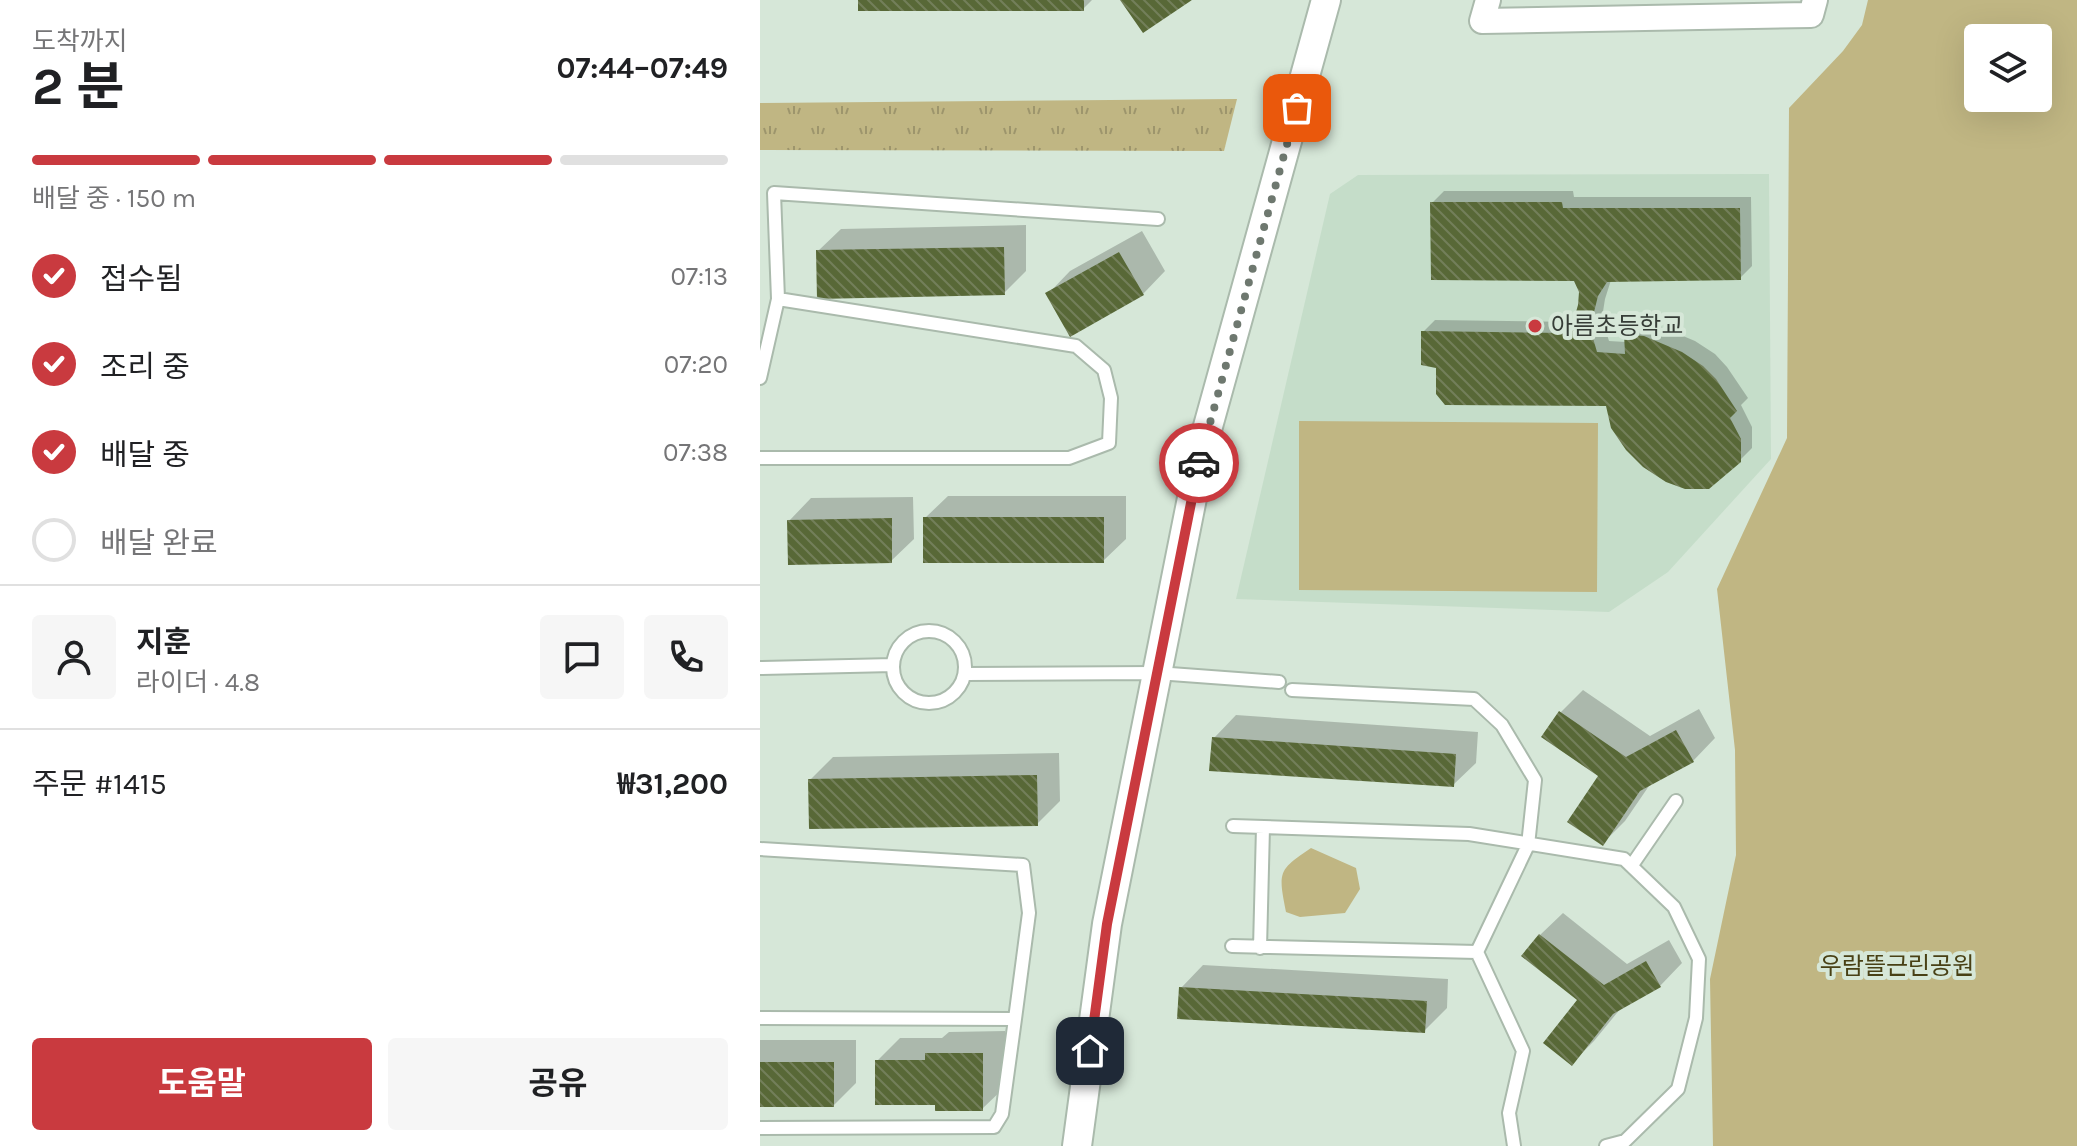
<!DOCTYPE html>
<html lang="ko">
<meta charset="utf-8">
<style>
body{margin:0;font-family:Karla,"Noto Sans KR",sans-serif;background:#f6f6f6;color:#202124;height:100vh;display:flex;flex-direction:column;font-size:30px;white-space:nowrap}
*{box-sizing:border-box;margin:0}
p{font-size:26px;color:#757577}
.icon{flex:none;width:44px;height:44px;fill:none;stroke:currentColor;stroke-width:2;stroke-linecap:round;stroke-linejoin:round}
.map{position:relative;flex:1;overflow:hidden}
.panel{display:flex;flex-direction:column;background:#fff;width:760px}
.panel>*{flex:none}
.fabs{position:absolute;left:1204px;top:24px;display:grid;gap:16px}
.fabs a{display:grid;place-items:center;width:88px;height:88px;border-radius:8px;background:#fff;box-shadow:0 8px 32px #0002;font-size:40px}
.pin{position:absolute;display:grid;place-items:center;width:68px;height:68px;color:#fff;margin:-34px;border-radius:16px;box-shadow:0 4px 12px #0006}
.courier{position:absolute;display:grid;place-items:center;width:80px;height:80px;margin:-40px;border:6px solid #c93a3f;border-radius:50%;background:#fff;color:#222;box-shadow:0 2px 10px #0007}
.head em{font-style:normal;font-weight:700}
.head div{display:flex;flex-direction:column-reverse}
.head{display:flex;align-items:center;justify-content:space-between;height:136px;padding:0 32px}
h1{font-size:52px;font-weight:700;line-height:60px}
.bar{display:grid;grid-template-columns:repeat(4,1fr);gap:12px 8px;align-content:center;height:96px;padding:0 32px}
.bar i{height:10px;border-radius:6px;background:#e0e0e0}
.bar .selected{background:#c93a3f}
.bar p{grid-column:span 4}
.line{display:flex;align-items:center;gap:20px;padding:0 32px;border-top:2px solid #e0e0e0}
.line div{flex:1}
.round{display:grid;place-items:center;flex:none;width:84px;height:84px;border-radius:8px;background:#f6f6f6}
ol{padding:0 32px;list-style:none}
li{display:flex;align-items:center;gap:24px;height:88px}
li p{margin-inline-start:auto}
li .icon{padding:8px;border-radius:50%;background:#c93a3f;color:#fff;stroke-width:4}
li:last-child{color:#757577}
li i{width:44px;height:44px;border:4px solid #e0e0e0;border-radius:50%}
.cta{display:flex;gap:16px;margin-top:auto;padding:16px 32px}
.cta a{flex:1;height:92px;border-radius:8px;background:#c93a3f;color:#fff;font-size:32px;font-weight:700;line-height:92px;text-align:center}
.cta a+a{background:#f6f6f6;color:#202124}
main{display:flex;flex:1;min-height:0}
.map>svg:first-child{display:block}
.built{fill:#c5ddc9}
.grass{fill:url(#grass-tufts)}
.green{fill:#c0b683;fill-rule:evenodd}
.shadow{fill:#0003}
.building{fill:url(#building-back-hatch)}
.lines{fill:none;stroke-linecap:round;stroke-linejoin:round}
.service-casing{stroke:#aabaac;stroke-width:16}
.minor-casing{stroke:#aabaac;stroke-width:28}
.tertiary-casing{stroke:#aabaac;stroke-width:32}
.service{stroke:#fff;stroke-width:12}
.minor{stroke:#fff;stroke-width:24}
.tertiary{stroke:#fff;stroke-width:28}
.done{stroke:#6e786f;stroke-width:8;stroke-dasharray:0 14.4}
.route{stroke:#c93a3f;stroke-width:10}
.poi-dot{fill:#c93a3f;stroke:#d6e7d8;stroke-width:3}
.labels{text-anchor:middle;stroke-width:8;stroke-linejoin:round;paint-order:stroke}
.poi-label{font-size:24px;fill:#363d37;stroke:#d6e7d8;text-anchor:start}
.park-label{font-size:24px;fill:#484015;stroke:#d6e7d8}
</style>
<main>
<section class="panel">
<div class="head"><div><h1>2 분</h1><p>도착까지</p></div><em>07:44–07:49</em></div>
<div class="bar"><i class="selected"></i><i class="selected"></i><i class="selected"></i><i></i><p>배달 중 · 150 m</p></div>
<ol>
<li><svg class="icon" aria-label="check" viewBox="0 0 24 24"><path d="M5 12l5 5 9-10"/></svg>접수됨<p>07:13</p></li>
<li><svg class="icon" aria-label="check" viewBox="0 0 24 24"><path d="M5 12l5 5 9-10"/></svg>조리 중<p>07:20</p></li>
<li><svg class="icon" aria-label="check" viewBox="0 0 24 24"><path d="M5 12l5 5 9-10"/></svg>배달 중<p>07:38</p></li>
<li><i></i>배달 완료</li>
</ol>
<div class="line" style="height:144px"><a class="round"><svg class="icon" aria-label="person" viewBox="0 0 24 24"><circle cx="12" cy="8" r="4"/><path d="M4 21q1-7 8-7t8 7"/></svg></a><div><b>지훈</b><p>라이더 · 4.8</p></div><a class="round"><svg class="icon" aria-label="chat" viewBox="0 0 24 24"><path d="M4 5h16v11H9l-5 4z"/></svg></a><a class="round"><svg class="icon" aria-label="phone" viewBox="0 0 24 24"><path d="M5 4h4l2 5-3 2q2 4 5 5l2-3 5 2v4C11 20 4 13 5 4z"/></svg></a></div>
<div class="line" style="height:104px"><div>주문 #1415</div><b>₩31,200</b></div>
<div class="cta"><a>도움말</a><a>공유</a></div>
</section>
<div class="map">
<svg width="1317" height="1146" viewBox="0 0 1317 1146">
<defs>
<pattern id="grass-tufts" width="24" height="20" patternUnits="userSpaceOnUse" patternTransform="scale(2)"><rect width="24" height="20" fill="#c0b683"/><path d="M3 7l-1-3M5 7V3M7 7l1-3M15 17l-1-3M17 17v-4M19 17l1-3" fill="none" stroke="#9d956c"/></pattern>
<pattern id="building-back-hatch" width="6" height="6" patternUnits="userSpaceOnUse" patternTransform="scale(2)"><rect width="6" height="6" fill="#586837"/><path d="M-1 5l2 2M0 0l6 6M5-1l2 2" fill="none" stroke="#737f5a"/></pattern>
</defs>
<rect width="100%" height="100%" fill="#d6e7d8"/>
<path class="built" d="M1009,174L1011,459L908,572L849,612L476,599L570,194L598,175Z"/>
<path class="grass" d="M477,99L464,151L0,150V103Z"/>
<path class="green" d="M1108,0H1317V1146H953L950,979L976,855L975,750L957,589L1027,438L1029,108L1083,51L1102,25ZM1218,38H1278V98H1218Z
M539,421L838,423L837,592L539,590Z
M551,848L596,868L600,889L585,913L540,917L526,912C518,872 518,870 551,848Z"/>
<path class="shadow" d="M100,0H332L323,9Z
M684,191H813L814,197H991L992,266L980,278L851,280L845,299L842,318L849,341L866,342V335L877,323L897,325L935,341L955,354L967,367L988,398L981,405L992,427V448L980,460L847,404L663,332L675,320L815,322L821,291L815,279L672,203Z
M266,225V271L244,293L58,251L81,229Z
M382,231L405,271L383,294H288L310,271Z
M188,496H366V539L343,561L165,518Z
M153,497L154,539L131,561L29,521L51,498Z
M823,690L890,736L939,709L955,738L933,761L891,783L865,821L843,843L841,775L800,713Z
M476,715L718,732L716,763L693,785L454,738Z
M299,753L300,801L277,824L50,780L73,757Z
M803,913L867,964L909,940L922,963L900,986L861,1008L834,1041L812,1063L820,1000L780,935Z
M443,965L688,979L687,1008L664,1031L421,988Z
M245,1031V1087L222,1109L117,1061L140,1038H182L189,1032Z
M0,1040H96V1083L74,1105H0Z"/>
<path class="building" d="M98,0H324V11H98Z
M360,0H432L383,33Z
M670,202H802L803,208H980L981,280L847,282L838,296L834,312L831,331L837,352L865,354L864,334L884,336L922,352L943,366L956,379L977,411L970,418L981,439V462L949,489H925L906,482L883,467L866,450L851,428L846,406L685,405L676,394V368L661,365V331L806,333L814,319L818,305L819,292L814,281L671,280Z
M244,247L245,295L57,299L56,250Z
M359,252L384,295L310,337L285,293Z
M163,517H344V563H163Z
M132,518V563L28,565L27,520Z
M799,711L866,757L916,730L934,762L880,791L843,846L807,822L838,776L781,737Z
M452,737L696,754L694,787L449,771Z
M277,775L278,826L49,829L48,779Z
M779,934L844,985L886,961L901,987L853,1014L812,1066L783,1043L817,1000L761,956Z
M419,987L667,1001L665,1033L417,1019Z
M165,1053H223V1111H175V1105H115V1060H165Z
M0,1062H74V1107H0Z"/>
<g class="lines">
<defs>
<path id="service" d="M0,378L18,299L14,193L398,219
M0,458H309L349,443L351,398L344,370L316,346L18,299
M133 667a36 36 0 1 1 72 0a36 36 0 1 1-72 0Z
M0,668L133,665
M205,674L397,673L519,682
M532,690L714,699L742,725L775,780L768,845L717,952L763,1051L749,1113L754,1146
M473,826L709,834L864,859L914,907L939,959L936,1018L918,1089L865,1141L846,1146
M0,849L263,865L269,913L255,1019
M872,865L916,801
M472,946L717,952
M500,948L503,827
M0,1018L255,1019L242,1114L234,1127L0,1128"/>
<path id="minor" d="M728,0L722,21L1051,15L1055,0"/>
<path id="tertiary" d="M317,1146L347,924L442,448L566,0"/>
</defs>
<use href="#service" class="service-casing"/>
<use href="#minor" class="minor-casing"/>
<use href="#tertiary" class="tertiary-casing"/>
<use href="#service" class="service"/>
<use href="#minor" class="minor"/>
<use href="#tertiary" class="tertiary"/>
</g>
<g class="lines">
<path class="done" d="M439,463L537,108"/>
<path class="route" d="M330,1051L347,924L439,463"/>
</g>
<circle class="poi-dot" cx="775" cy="326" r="8"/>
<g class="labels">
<g class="poi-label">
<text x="791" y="334">아름초등학교</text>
</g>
<g class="park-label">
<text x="1137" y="974">우람뜰근린공원</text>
</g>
</g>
</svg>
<div class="fabs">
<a><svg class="icon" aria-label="layers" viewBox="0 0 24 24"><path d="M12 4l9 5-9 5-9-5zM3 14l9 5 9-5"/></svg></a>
</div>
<div class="pin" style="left:537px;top:108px;background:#ea580c"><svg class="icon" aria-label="bag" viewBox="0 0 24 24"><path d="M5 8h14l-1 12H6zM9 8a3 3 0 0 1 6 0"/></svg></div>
<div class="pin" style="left:330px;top:1051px;background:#1f2937"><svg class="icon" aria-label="home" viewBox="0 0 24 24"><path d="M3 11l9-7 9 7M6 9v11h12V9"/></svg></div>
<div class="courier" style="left:439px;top:463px"><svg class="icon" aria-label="car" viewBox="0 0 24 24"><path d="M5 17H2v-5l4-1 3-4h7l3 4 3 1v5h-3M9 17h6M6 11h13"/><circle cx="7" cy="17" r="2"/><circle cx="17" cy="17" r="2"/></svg></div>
</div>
</main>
